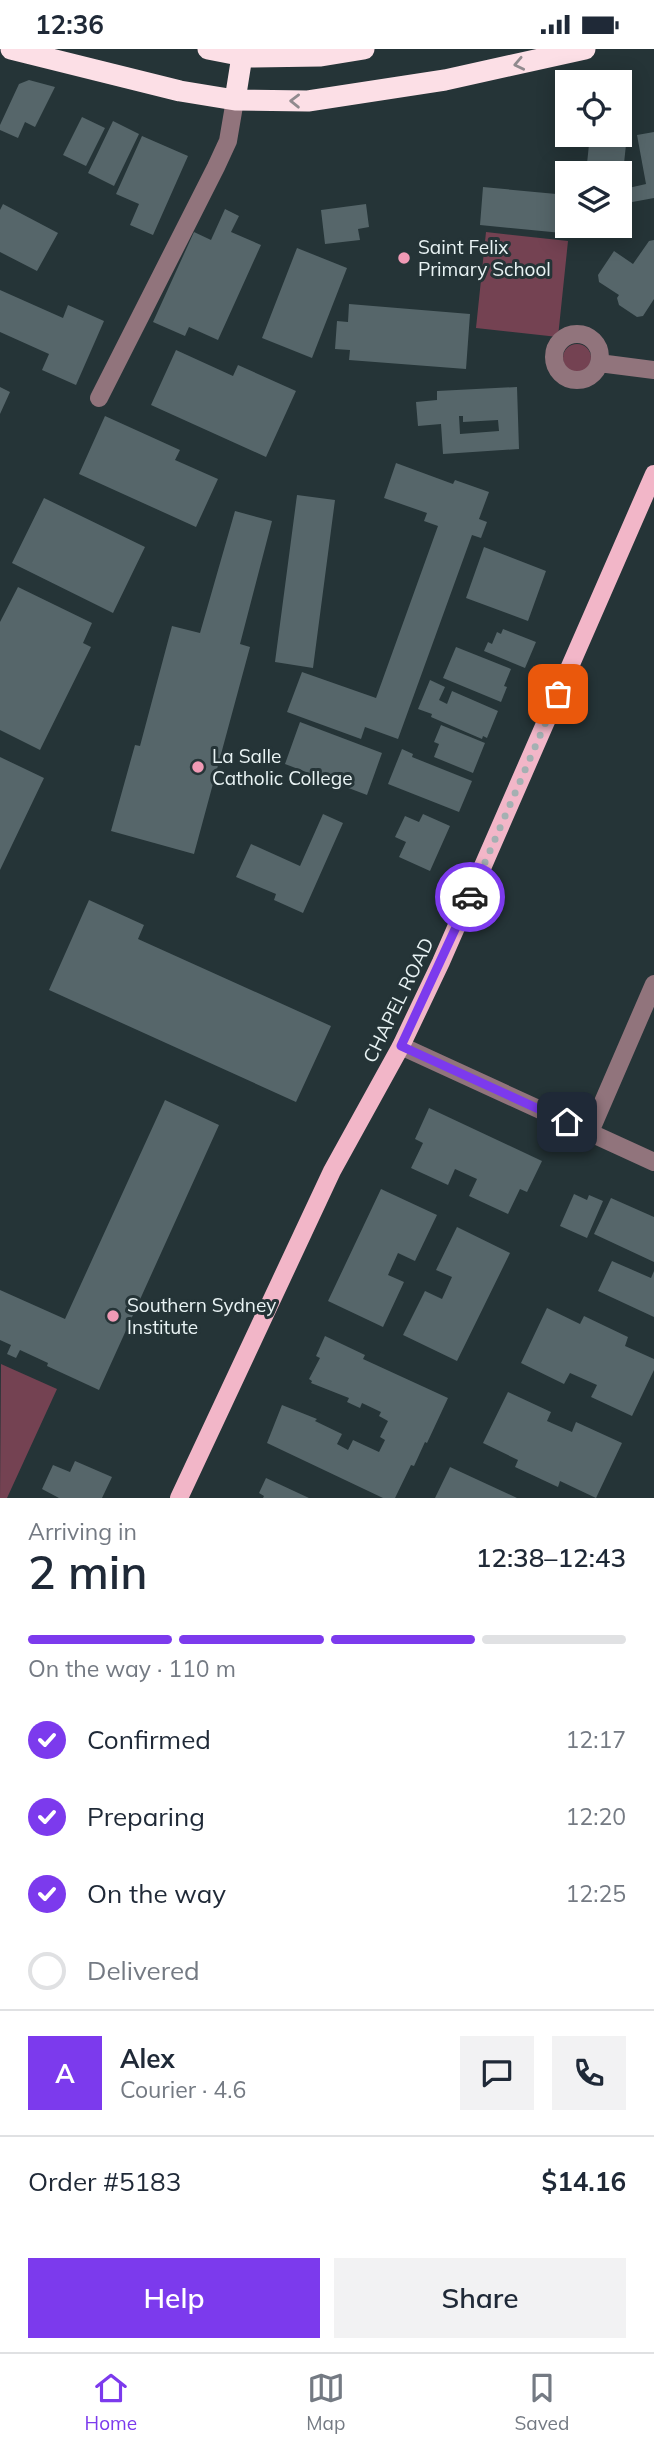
<!DOCTYPE html>
<meta charset="utf-8">
<style>
body{margin:0;font-family:Mulish,sans-serif;background:#f2f2f3;color:#1f2937;height:100vh;display:flex;flex-direction:column;font-size:26px;white-space:nowrap}
*{box-sizing:border-box;margin:0}
p{font-size:23px;color:#747a83}
.icon{flex:none;width:38px;height:38px;fill:none;stroke:currentColor;stroke-width:2;stroke-linecap:round;stroke-linejoin:round}
.map{position:relative;height:1449px;overflow:hidden}
.drawer{display:flex;flex-direction:column;background:#fff;flex:1}
.drawer>*{flex:none}
.fabs{position:absolute;left:555px;top:21px;display:grid;gap:14px}
.fabs a{display:grid;place-items:center;width:77px;height:77px;border-radius:0px;background:#fff;box-shadow:0 4px 18px #0003;font-size:35px}
.pin{position:absolute;display:grid;place-items:center;width:60px;height:60px;color:#fff;margin:-30px;border-radius:14px;box-shadow:0 4px 10px #0006}
.courier{position:absolute;display:grid;place-items:center;width:70px;height:70px;margin:-35px;border:5px solid #7c3aed;border-radius:50%;background:#fff;color:#222;box-shadow:0 2px 9px #0007}
.head em{font-style:normal;font-weight:600}
.head div{display:flex;flex-direction:column-reverse}
.head{display:flex;align-items:center;justify-content:space-between;height:119px;padding:0 28px}
h1{font-size:46px;font-weight:600;line-height:52px}
.bar{display:grid;grid-template-columns:repeat(4,1fr);gap:10px 7px;align-content:center;height:84px;padding:0 28px}
.bar i{height:9px;border-radius:5px;background:#e0e1e3}
.bar .selected{background:#7c3aed}
.bar p{grid-column:span 4}
.line{display:flex;align-items:center;gap:18px;padding:0 28px;border-top:2px solid #e0e1e3}
.line div{flex:1}
.round{display:grid;place-items:center;flex:none;width:74px;height:74px;border-radius:0px;background:#f2f2f3}
ol{padding:0 28px;list-style:none}
li{display:flex;align-items:center;gap:21px;height:77px}
li p{margin-inline-start:auto}
li .icon{padding:7px;border-radius:50%;background:#7c3aed;color:#fff;stroke-width:4}
li:last-child{color:#747a83}
li i{width:38px;height:38px;border:4px solid #e0e1e3;border-radius:50%}
.primary-button{display:flex;gap:14px;margin-top:auto;padding:14px 28px}
.primary-button a{flex:1;height:80px;border-radius:0px;background:#7c3aed;color:#fff;font-size:28px;font-weight:600;line-height:80px;text-align:center}
.primary-button a+a{background:#f2f2f3;color:#1f2937}
.status{display:flex;justify-content:space-between;align-items:center;height:49px;padding:0 35px;background:#fff;direction:ltr}
.status svg{height:19px;fill:currentColor}
.tab-bar{display:flex;justify-content:space-around;align-items:center;height:98px;border-top:2px solid #e0e1e3;background:#fff;font-size:19px;color:#747a83}
.tab-bar a{display:grid;justify-items:center;gap:4px}
.tab-bar .selected{color:#7c3aed}
.map>svg:first-child{display:block}
.green{fill:#744252}
.building{fill:#56666a;fill-rule:evenodd}
.lines{fill:none;stroke-linecap:round;stroke-linejoin:round}
.minor{stroke:#91747c;stroke-width:18}
.major{stroke:#f2b6c8;stroke-width:18}
.highway{stroke:#fcdfe6;stroke-width:21}
.oneway{stroke:#908a8e}
.done{stroke:#a4b0b2;stroke-width:7;stroke-dasharray:0 12.6}
.route{stroke:#7c3aed;stroke-width:9}
.poi-dot{fill:#f09ab5;stroke:#253437;stroke-width:2.5}
.labels{text-anchor:middle;stroke-width:6;stroke-linejoin:round;paint-order:stroke}
.poi-label{font-size:19px;fill:#e9f3f4;stroke:#253437;text-anchor:start}
.street-label{font-size:19px;fill:#e9f3f4;stroke:#253437}
</style>
<div class="status"><b>12:36</b><svg viewBox="0 0 49 12"><path d="M0 12V9h3v3zM5 12V6h3v6zM10 12V3h3v9zM15 12V0h3v12zM26 1h20v11H26zM47 4h2v5h-2z"/></svg></div>
<div class="map">
<svg width="654" height="1449" viewBox="0 0 654 1449">
<rect width="100%" height="100%" fill="#253437"/>
<path class="green" d="M486,183L568,192L558,288L476,279Z
M563 309a14 14 0 1 1 28 0a14 14 0 1 1-28 0Z
M1,1315L57,1340L7,1449H0Z"/>
<path class="building" d="M29,31L55,38L35,78L25,73L18,89L0,81V76L19,35Z
M620,67H629L621,143H620V124H586L590,86H620Z
M82,68L105,79L86,117L63,106Z
M113,72L139,85L114,137L88,124Z
M654,83V149L627,154L624,140L646,135L637,86Z
M142,87L188,107L153,186L130,176L139,155L116,145Z
M483,138L567,146V177H594L593,187L480,176Z
M3,155L58,184L37,222L0,203V161Z
M366,155L369,178L358,180L360,191L325,195L321,161Z
M225,160L239,167L231,183L261,196L218,291L189,278L185,287L153,273L194,183L211,191Z
M654,191V250L643,267L637,268L619,256L617,249L619,246L599,233L598,226L614,202L633,215L649,192Z
M297,199L347,219L312,309L262,289Z
M0,241L63,269L68,256L104,272L76,336L42,321L49,305L0,283Z
M349,255L470,265L466,320L349,311L350,301L335,300L337,272L348,273Z
M176,301L233,327L238,316L296,342L266,408L151,356Z
M0,338L10,343L0,365Z
M517,338L519,400L443,405L441,375L418,377L416,353L437,351V342ZM459,367H463V373L498,371L499,382L460,385Z
M105,367L180,401L175,411L218,430L196,478L79,425Z
M396,414L453,435L455,431L489,443L479,470L487,473L481,489L472,486L398,690L365,678L361,690L287,663L302,623L376,649L438,477L424,472L427,464L384,449Z
M297,446L335,451L313,619L275,613Z
M44,449L145,498L113,564L12,514Z
M235,462L272,472L240,595L250,598L194,805L111,782L135,696L140,697L172,577L200,584Z
M484,498L546,522L528,572L466,549Z
M18,538L92,574L83,594L91,598L40,701L0,681V573Z
M503,580L536,593L525,619L484,602L488,593L492,595L497,583L501,585Z
M456,598L511,620L504,637L507,638L501,653L443,629Z
M430,631L445,638L439,651L447,655L452,642L498,662L487,689L483,687L482,690L431,668L432,665L418,660Z
M300,673L382,704L367,746L285,715Z
M441,676L485,694L473,724L434,708L439,695L434,693Z
M402,700L413,705L412,708L472,732L459,763L388,735Z
M0,708L44,729L0,821Z
M323,765L343,774L303,864L274,851L276,845L236,828L251,795L300,817Z
M423,765L450,777L430,822L399,808L406,793L395,788L405,767L419,773Z
M89,851L144,876L138,890L331,977L296,1053L49,941Z
M165,1051L219,1076L99,1341L47,1317L48,1314L20,1301L16,1309L7,1305L11,1296L0,1291V1241L65,1270Z
M429,1059L542,1112L527,1143L520,1140L508,1165L469,1147L477,1130L455,1120L448,1136L411,1119L423,1094L415,1090Z
M381,1140L437,1166L415,1212L398,1204L388,1226L404,1233L383,1278L328,1252Z
M574,1145L587,1151L589,1146L603,1152L587,1189L560,1177Z
M611,1149L654,1168V1213L594,1185Z
M457,1178L510,1204L457,1312L403,1286L425,1242L442,1250L452,1228L436,1221Z
M612,1212L651,1229L654,1222V1268L598,1242Z
M547,1259L580,1275L584,1267L628,1288L625,1297L654,1310V1321L632,1367L591,1348L597,1336L570,1324L564,1335L521,1314Z
M325,1287L365,1306L363,1310L448,1349L427,1394L425,1393L414,1417L411,1416L395,1449H383L267,1394L282,1356L317,1370L315,1372L342,1385L337,1395L348,1401L353,1391L379,1403L385,1391L380,1388L388,1372L379,1367L381,1363L362,1354L360,1359L347,1353L349,1349L311,1334L312,1332L309,1330L320,1309L316,1307Z
M508,1343L551,1363L547,1372L572,1383L576,1373L622,1394L596,1449L560,1432L558,1438L515,1418L518,1411L483,1394Z
M75,1412L112,1428L102,1449H59L42,1440L53,1416L70,1423Z
M450,1418L517,1449H435Z
M266,1429L309,1449H263L264,1447L259,1444Z"/>
<g class="lines">
<path class="minor" d="M554 308a23 23 0 1 1 46 0a23 23 0 1 1-46 0Z
M599,314L654,321
M99,349L216,118L228,92L235,51
M401,997L654,1113
M590,1083L654,935"/>
<path class="major" d="M179,1449L332,1122L401,997L441,913L654,425"/>
<path class="highway" d="M11,0L180,42L235,51L308,52L445,31L585,0
M208,0L249,8L321,7L364,0
M235,51L242,7"/>
</g>
<defs><path id="oneway-chevron" d="M-2-3.5L2.5 0L-2 3.5" fill="none" stroke-width="1.6" stroke-linecap="round" stroke-linejoin="round" transform="scale(1.75)"/></defs>
<g class="oneway">
<use href="#oneway-chevron" transform="translate(519 15) rotate(168)"/>
<use href="#oneway-chevron" transform="translate(295 52) rotate(-179)"/>
</g>
<g class="lines">
<path class="done" d="M470,848L558,645"/>
<path class="route" d="M470,848L401,997L567,1073"/>
</g>
<g class="poi-dot">
<circle cx="404" cy="209" r="7"/>
<circle cx="198" cy="718" r="7"/>
<circle cx="113" cy="1267" r="7"/>
</g>
<g class="labels">
<g class="poi-label">
<text x="418" y="205">Saint Felix<tspan x="418" dy="22">Primary School</tspan></text>
<text x="212" y="714">La Salle<tspan x="212" dy="22">Catholic College</tspan></text>
<text x="127" y="1263">Southern Sydney<tspan x="127" dy="22">Institute</tspan></text>
</g>
<g class="street-label">
<text transform="translate(398 951) rotate(-64)" y="7">CHAPEL ROAD</text>
</g>
</g>
</svg>
<div class="fabs">
<a><svg class="icon" aria-label="locate" viewBox="0 0 24 24"><circle cx="12" cy="12" r="6"/><path d="M12 2v4M12 18v4M2 12h4M18 12h4"/></svg></a>
<a><svg class="icon" aria-label="layers" viewBox="0 0 24 24"><path d="M12 4l9 5-9 5-9-5zM3 14l9 5 9-5"/></svg></a>
</div>
<div class="pin" style="left:558px;top:645px;background:#ea580c"><svg class="icon" aria-label="bag" viewBox="0 0 24 24"><path d="M5 8h14l-1 12H6zM9 8a3 3 0 0 1 6 0"/></svg></div>
<div class="pin" style="left:567px;top:1073px;background:#1f2937"><svg class="icon" aria-label="home" viewBox="0 0 24 24"><path d="M3 11l9-7 9 7M6 9v11h12V9"/></svg></div>
<div class="courier" style="left:470px;top:848px"><svg class="icon" aria-label="car" viewBox="0 0 24 24"><path d="M5 17H2v-5l4-1 3-4h7l3 4 3 1v5h-3M9 17h6M6 11h13"/><circle cx="7" cy="17" r="2"/><circle cx="17" cy="17" r="2"/></svg></div>
</div>
<section class="drawer">
<div class="head"><div><h1>2 min</h1><p>Arriving in</p></div><em>12:38–12:43</em></div>
<div class="bar"><i class="selected"></i><i class="selected"></i><i class="selected"></i><i></i><p>On the way · 110 m</p></div>
<ol>
<li><svg class="icon" aria-label="check" viewBox="0 0 24 24"><path d="M5 12l5 5 9-10"/></svg>Confirmed<p>12:17</p></li>
<li><svg class="icon" aria-label="check" viewBox="0 0 24 24"><path d="M5 12l5 5 9-10"/></svg>Preparing<p>12:20</p></li>
<li><svg class="icon" aria-label="check" viewBox="0 0 24 24"><path d="M5 12l5 5 9-10"/></svg>On the way<p>12:25</p></li>
<li><i></i>Delivered</li>
</ol>
<div class="line" style="height:126px"><b class="round" style="background:#7c3aed;color:#fff">A</b><div><b>Alex</b><p>Courier · 4.6</p></div><a class="round"><svg class="icon" aria-label="chat" viewBox="0 0 24 24"><path d="M4 5h16v11H9l-5 4z"/></svg></a><a class="round"><svg class="icon" aria-label="phone" viewBox="0 0 24 24"><path d="M5 4h4l2 5-3 2q2 4 5 5l2-3 5 2v4C11 20 4 13 5 4z"/></svg></a></div>
<div class="line" style="height:91px"><div>Order #5183</div><b>$14.16</b></div>
<div class="primary-button"><a>Help</a><a>Share</a></div>
</section>
<nav class="tab-bar">
<a class="selected"><svg class="icon" aria-label="home" viewBox="0 0 24 24"><path d="M3 11l9-7 9 7M6 9v11h12V9"/></svg>Home</a>
<a><svg class="icon" aria-label="map" viewBox="0 0 24 24"><path d="M3 6l6-2 6 2 6-2v14l-6 2-6-2-6 2zM9 4v14M15 6v14"/></svg>Map</a>
<a><svg class="icon" aria-label="saved" viewBox="0 0 24 24"><path d="M7 4h10v16l-5-4-5 4z"/></svg>Saved</a>
</nav>
